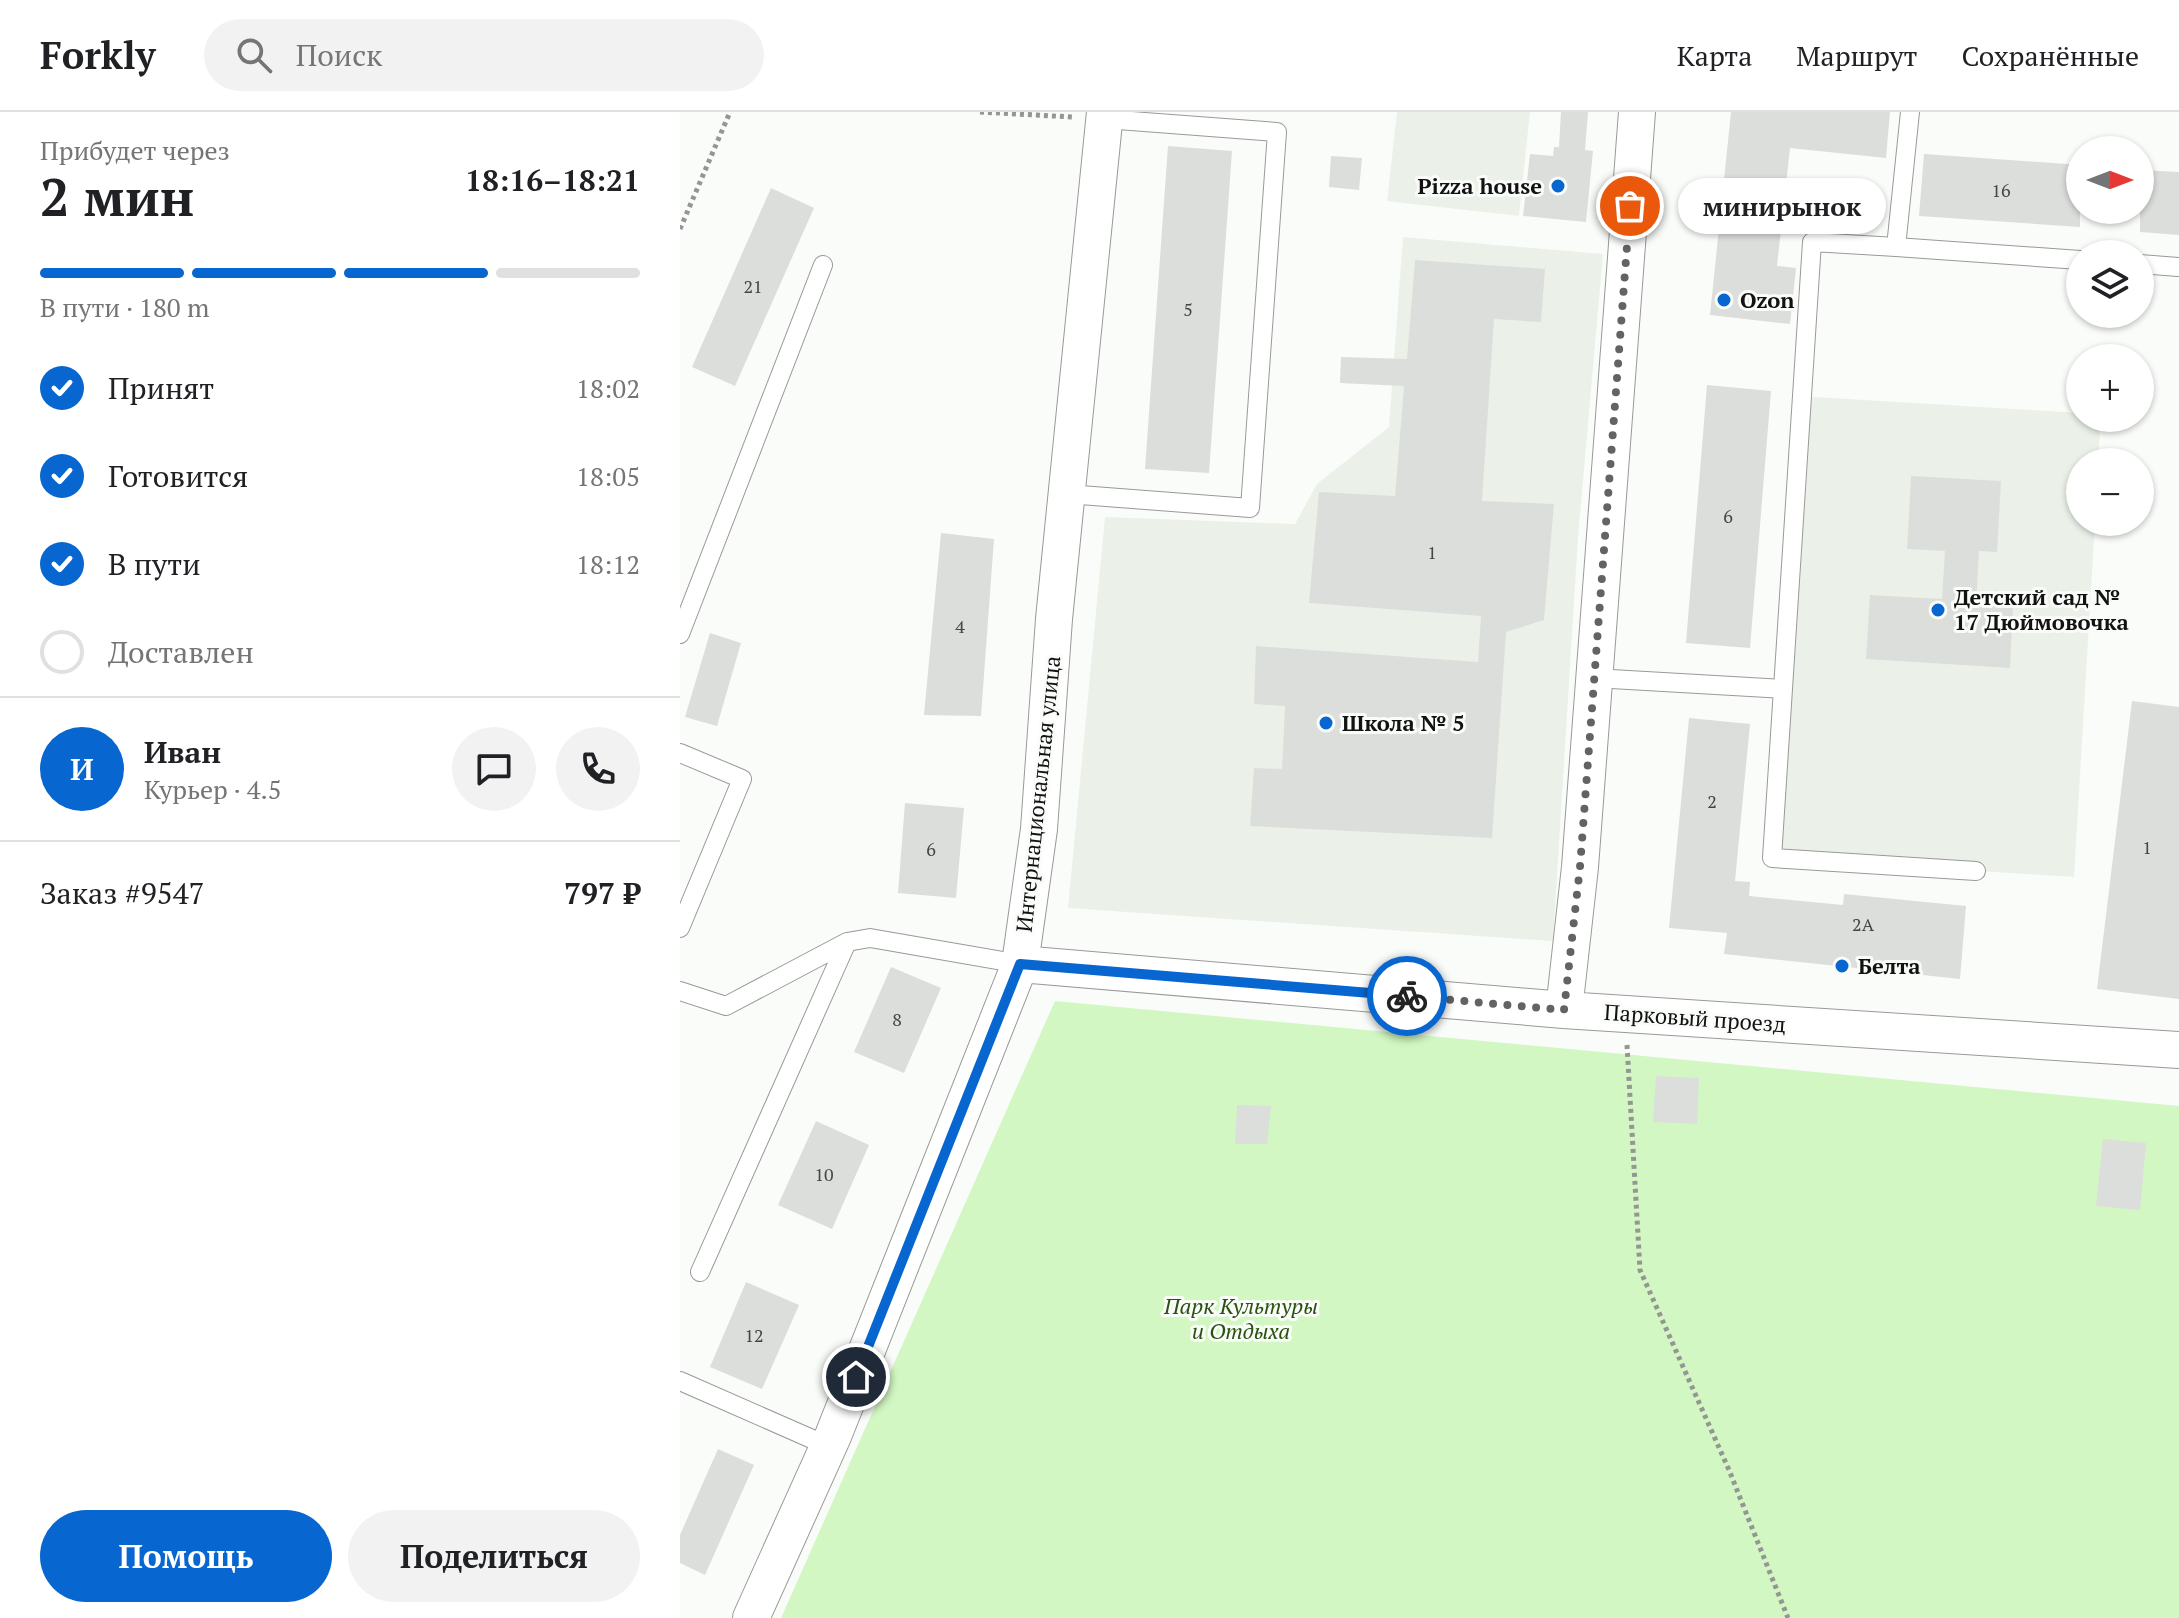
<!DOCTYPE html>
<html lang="ru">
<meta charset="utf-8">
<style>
body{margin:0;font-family:"PT Serif",serif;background:#f2f2f2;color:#202124;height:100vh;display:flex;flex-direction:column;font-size:30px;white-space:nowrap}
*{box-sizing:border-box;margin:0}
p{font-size:26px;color:#757577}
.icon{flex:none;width:44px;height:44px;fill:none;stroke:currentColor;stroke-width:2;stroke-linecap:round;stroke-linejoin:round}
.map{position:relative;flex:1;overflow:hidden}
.sheet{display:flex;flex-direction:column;background:#fff;width:680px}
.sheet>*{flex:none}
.needle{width:52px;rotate:90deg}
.tools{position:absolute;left:1386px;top:24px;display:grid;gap:16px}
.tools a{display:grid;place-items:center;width:88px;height:88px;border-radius:50%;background:#fff;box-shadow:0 2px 6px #0004;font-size:40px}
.pin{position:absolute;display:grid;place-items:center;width:68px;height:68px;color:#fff;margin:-34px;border:4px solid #fff;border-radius:50%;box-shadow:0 2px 8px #0007}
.courier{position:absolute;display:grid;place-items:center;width:80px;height:80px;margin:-40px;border:6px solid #0766cf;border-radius:50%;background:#fff;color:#222;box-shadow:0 2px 10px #0007}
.bubble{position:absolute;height:56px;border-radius:28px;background:#fff;box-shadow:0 2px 6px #0004;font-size:26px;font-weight:700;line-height:56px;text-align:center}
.overview em{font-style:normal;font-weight:700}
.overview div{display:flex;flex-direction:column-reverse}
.overview{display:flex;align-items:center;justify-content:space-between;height:136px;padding:0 40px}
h1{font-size:52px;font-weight:700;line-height:60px}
.bar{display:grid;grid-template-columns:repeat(4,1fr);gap:12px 8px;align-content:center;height:96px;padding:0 40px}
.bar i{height:10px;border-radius:6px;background:#e0e0e0}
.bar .current{background:#0766cf}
.bar p{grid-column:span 4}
.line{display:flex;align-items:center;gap:20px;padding:0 40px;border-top:2px solid #e0e0e0}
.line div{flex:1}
.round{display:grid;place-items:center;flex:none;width:84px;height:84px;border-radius:42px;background:#f2f2f2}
ol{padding:0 40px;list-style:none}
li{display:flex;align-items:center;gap:24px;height:88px}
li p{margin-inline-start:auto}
li .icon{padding:8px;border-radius:50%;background:#0766cf;color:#fff;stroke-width:4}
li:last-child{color:#757577}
li i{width:44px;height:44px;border:4px solid #e0e0e0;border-radius:50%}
.button{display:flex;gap:16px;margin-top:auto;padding:16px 40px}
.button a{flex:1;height:92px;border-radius:48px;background:#0766cf;color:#fff;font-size:32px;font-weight:700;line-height:92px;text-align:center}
.button a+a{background:#f2f2f2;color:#202124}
header{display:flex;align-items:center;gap:48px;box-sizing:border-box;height:112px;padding:0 40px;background:#fff;border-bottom:2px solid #e0e0e0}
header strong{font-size:38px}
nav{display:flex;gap:44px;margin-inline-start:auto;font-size:28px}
.search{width:560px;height:72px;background:#f2f2f2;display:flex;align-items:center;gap:20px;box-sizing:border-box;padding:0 28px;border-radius:44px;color:#757577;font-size:30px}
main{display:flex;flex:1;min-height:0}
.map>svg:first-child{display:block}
.built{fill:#ebf1e8}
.green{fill:#d3f7c3}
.building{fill:#dcdedb}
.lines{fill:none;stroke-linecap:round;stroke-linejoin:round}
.lane-casing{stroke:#989a97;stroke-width:20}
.street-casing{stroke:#989a97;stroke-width:38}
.path{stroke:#949694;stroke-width:5;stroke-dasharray:4 4;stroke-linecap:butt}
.lane{stroke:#fff;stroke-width:18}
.street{stroke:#fff;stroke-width:36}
.done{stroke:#636462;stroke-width:8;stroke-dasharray:0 14.4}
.route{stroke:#0766cf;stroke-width:10}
.poi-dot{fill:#0766cf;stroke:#fafcf9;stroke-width:3}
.labels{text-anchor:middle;stroke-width:6;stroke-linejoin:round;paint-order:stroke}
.number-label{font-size:18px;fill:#444544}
.poi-label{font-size:22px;font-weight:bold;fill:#111211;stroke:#fafcf9;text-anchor:start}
.street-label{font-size:22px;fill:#111211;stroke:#fafcf9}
.park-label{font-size:22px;font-style:italic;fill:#2a5210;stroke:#fafcf9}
</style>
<header>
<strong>Forkly</strong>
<div class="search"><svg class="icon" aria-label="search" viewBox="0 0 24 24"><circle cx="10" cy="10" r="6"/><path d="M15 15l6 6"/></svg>Поиск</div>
<nav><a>Карта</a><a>Маршрут</a><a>Сохранённые</a></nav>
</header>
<main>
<section class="sheet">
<div class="overview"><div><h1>2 мин</h1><p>Прибудет через</p></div><em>18:16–18:21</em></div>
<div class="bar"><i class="current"></i><i class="current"></i><i class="current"></i><i></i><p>В пути · 180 m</p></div>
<ol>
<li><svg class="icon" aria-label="check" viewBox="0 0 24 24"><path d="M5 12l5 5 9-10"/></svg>Принят<p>18:02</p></li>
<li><svg class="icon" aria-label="check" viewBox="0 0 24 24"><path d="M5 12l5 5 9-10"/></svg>Готовится<p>18:05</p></li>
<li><svg class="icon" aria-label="check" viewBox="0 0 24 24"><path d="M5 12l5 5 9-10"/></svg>В пути<p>18:12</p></li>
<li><i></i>Доставлен</li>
</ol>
<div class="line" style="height:144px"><b class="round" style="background:#0766cf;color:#fff">И</b><div><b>Иван</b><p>Курьер · 4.5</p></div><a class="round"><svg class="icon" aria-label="chat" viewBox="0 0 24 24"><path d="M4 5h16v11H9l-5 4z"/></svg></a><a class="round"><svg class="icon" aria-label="phone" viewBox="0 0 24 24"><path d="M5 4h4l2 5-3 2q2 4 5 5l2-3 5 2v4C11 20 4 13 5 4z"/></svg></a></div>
<div class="line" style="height:104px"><div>Заказ #9547</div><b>797 ₽</b></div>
<div class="button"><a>Помощь</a><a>Поделиться</a></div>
</section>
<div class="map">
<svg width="1499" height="1506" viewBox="0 0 1499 1506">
<rect width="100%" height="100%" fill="#fafcf9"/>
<path class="built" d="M717,0H850L839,104L707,89Z
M723,125L923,142L898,425L873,829L388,796L425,405L615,412L637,372L709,315Z
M1118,284L1400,301V306H1421L1418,350H1400V410H1415L1394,765L1092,746Z"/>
<path class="green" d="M375,889L1499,994V1506H101Z"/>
<path class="building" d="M881,0H908L905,38L913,39L906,110L843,104L850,42L873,44L874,35H879Z
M1051,0H1210L1206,46L1110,36L1097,154L1116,156L1110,212L1030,203Z
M488,34L552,39L529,361L465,357Z
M1244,42L1400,53V115L1239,104Z
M651,44L682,46L679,78L649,75Z
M1460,58L1499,60V123L1460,120Z
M91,76L134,96L55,274L12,255Z
M735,148L865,157L861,210L814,207L802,389L874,392L864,508L826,520L812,726L570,714L574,656L602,657L605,594L574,592L576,534L798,550L801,504L629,491L639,380L715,384L724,274L660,271L661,245L727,247Z
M1027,273L1091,279L1070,536L1006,531Z
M1231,364L1321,369L1317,440L1299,439L1296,493L1333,495L1330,556L1186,547L1190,483L1262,487L1265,439L1227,437Z
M261,421L314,427L301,604L244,603Z
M30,521L61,531L37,614L5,605Z
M1452,589L1499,595V887L1417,877Z
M1009,606L1070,612L1055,769L1070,770L1069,784L1163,793L1164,782L1286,794L1280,867L1044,842L1047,821L989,816Z
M225,691L284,696L276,786L218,781Z
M211,855L261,876L224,961L174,940Z
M976,964L1019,966L1017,1012L973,1010Z
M557,993L591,994L587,1032H555Z
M136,1009L189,1033L152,1117L98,1093Z
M1423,1027L1466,1031L1460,1098L1416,1094Z
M66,1170L119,1193L82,1277L30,1255Z
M38,1337L74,1353L25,1463L0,1451V1423Z"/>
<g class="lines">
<defs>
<path id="lane" d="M1230,0L1216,135L1400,148
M1216,135L1132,130L1092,746L1296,759
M1460,152L1498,155
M387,382L570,396L597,20L425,7
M0,522L143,153
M914,566L1103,577
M0,641L62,667L0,816
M0,879L46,894L167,830L190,826L340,852
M20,1160L167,830
M0,1269L148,1334"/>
<path id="street" d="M340,852L884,898L1499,938
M884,898L900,755L957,0
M71,1506L153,1324L340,852L359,717L374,507L425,0"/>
</defs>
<use href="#lane" class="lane-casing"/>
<use href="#street" class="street-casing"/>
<path class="path" d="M300,0L392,5
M0,117L50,0
M947,933L960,1158L1049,1358L1108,1506"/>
<use href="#lane" class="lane"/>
<use href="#street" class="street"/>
</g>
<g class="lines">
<path class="done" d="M727,884L884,898L900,755L950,94"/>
<path class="route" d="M176,1265L340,852L727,884"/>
</g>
<g class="poi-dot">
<circle cx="878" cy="74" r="8"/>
<circle cx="1044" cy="188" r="8"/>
<circle cx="1258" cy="498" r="8"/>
<circle cx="646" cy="611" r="8"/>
<circle cx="1162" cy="854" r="8"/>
</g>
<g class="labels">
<g class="number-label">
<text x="1321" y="85">16</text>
<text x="73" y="181">21</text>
<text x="508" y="204">5</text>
<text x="1048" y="411">6</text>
<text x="752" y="447">1</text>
<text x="280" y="521">4</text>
<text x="1032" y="696">2</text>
<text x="1467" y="742">1</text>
<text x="251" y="744">6</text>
<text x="1183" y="819">2А</text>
<text x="217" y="914">8</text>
<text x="144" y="1069">10</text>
<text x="74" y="1230">12</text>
</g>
<g class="poi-label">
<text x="862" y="82" text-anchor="end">Pizza house</text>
<text x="1060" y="196">Ozon</text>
<text x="1274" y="493">Детский сад №<tspan x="1274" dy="25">17 Дюймовочка</tspan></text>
<text x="662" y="619">Школа № 5</text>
<text x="1178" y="862">Белта</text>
</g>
<g class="street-label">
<text transform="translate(358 682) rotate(-84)" y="8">Интернациональная улица</text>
<text transform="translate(1015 906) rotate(4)" y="8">Парковый проезд</text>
</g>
<g class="park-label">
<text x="561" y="1202">Парк Культуры<tspan x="561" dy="25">и Отдыха</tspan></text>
</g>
</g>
</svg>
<div class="tools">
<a><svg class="needle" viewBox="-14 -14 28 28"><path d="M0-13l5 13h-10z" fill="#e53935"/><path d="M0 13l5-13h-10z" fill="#757577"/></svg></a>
<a><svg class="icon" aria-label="layers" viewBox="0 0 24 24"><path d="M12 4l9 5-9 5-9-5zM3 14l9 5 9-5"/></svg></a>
<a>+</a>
<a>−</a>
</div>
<div class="pin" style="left:950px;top:94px;background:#ea580c"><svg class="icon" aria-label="bag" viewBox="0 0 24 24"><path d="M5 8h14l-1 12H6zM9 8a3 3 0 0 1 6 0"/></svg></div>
<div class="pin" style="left:176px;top:1265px;background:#1f2937"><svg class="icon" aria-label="home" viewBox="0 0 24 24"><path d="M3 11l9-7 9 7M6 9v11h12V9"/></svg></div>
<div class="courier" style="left:727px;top:884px"><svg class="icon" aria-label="bike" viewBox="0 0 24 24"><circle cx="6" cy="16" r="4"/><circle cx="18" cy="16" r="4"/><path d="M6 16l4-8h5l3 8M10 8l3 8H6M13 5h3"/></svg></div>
<div class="bubble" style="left:998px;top:66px;width:208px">минирынок</div>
</div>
</main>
